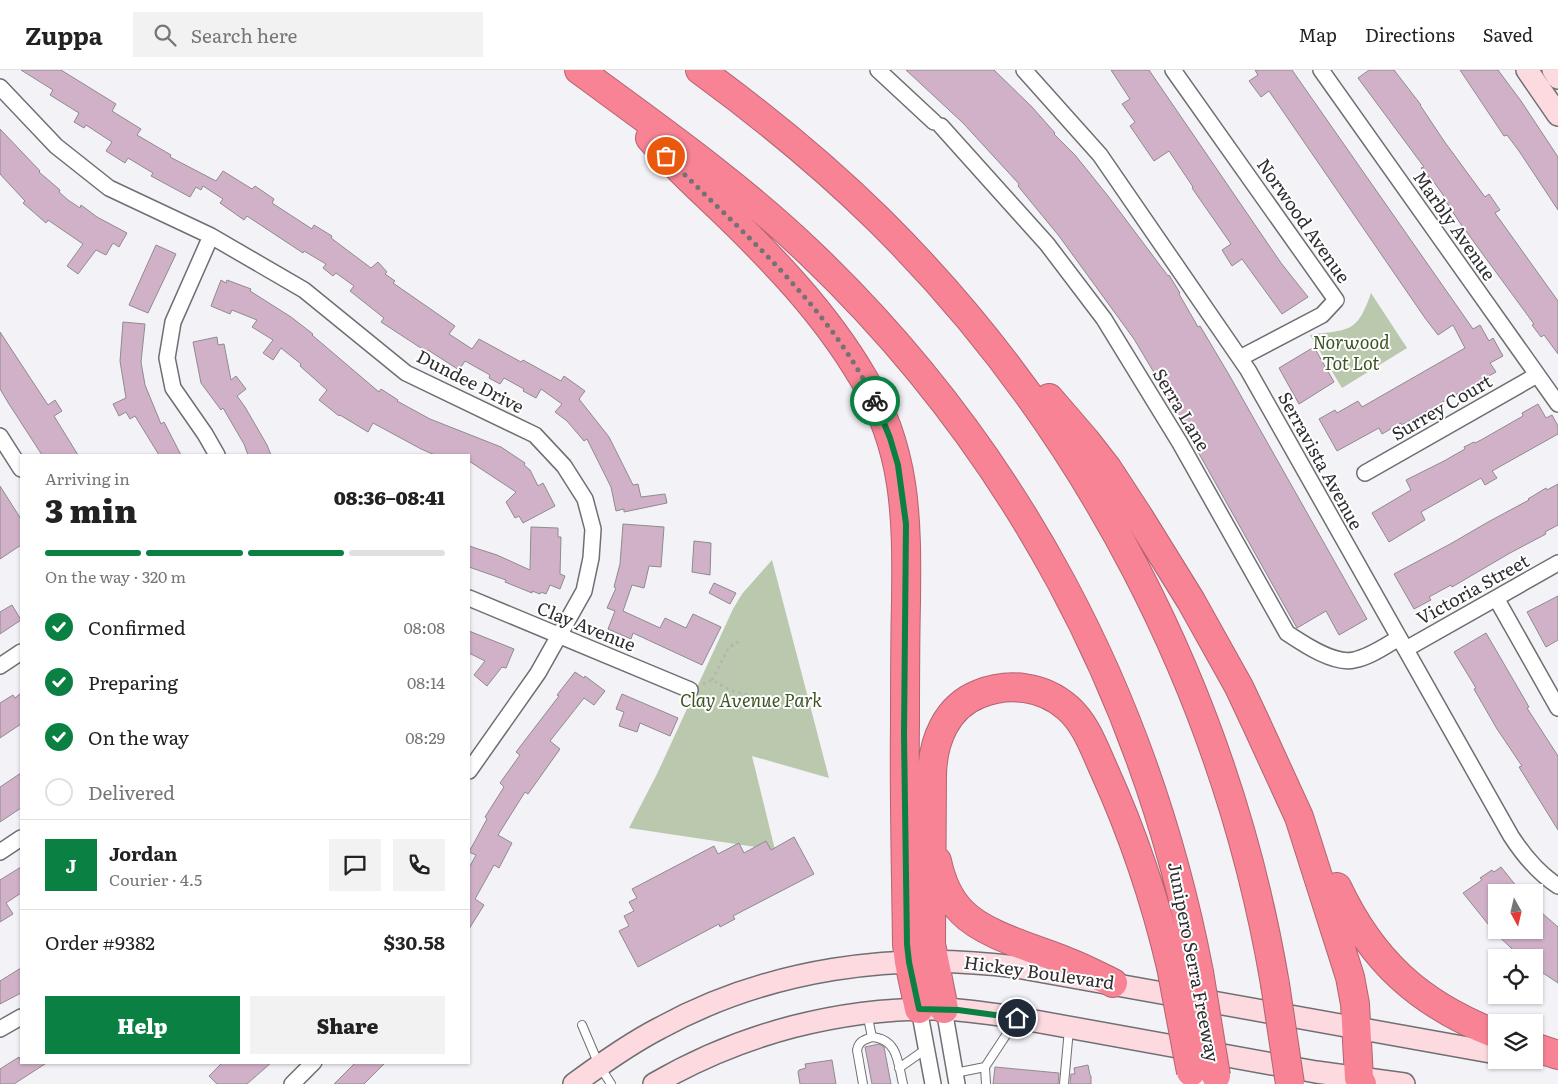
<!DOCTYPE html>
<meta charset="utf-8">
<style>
body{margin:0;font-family:Literata,serif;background:#f2f2f2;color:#222;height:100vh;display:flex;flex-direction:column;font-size:19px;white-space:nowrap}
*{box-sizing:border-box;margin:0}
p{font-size:16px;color:#767676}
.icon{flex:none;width:28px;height:28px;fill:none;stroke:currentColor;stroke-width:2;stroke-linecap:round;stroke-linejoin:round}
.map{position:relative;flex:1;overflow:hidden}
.sheet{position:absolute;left:20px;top:384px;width:450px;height:610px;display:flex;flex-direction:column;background:#fff;border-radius:0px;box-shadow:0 1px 4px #0004}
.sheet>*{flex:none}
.needle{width:32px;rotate:172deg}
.controls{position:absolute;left:1488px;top:814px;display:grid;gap:10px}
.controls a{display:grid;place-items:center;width:55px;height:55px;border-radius:0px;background:#fff;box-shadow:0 1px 4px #0004;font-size:25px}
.pin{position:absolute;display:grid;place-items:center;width:42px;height:42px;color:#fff;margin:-21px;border:2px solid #fff;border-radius:50%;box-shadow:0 1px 5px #0007}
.courier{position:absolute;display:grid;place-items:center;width:50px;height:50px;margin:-25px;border:4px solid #0b8043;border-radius:50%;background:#fff;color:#222;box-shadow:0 1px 6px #0007}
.overview em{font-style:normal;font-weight:800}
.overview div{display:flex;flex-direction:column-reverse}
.overview{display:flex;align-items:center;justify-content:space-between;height:85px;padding:0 25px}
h1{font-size:32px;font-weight:800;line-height:38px}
.bar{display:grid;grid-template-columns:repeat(4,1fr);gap:8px 5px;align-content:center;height:60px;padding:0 25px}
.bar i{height:6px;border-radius:4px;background:#e0e0e0}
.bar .current{background:#0b8043}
.bar p{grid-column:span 4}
.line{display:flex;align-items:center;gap:12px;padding:0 25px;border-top:1px solid #e0e0e0}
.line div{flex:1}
.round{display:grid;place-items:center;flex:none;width:52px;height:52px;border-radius:0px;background:#f2f2f2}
ol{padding:0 25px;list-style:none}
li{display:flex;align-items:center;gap:15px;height:55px}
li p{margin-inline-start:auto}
li .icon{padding:5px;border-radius:50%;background:#0b8043;color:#fff;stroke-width:4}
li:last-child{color:#767676}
li i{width:28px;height:28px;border:2px solid #e0e0e0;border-radius:50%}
.action{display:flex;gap:10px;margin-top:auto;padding:10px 25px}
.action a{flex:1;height:58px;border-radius:0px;background:#0b8043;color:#fff;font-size:20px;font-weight:800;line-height:58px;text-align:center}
.action a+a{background:#f2f2f2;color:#222}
header{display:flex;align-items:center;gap:30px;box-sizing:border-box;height:70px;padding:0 25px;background:#fff;border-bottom:1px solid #e0e0e0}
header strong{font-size:24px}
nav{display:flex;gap:28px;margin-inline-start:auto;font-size:18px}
.search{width:350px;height:45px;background:#f2f2f2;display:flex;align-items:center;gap:12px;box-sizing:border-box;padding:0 18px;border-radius:0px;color:#767676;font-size:19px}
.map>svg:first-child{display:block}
.green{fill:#bac8ad}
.building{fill:#d1b1c8;stroke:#8f8b8e}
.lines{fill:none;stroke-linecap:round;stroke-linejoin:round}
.lane-casing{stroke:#6f6f73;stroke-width:10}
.street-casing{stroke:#6f6f73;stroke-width:18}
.secondary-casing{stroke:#6f6f73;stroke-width:24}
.highway-casing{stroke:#b16571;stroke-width:30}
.path{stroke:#b3b2b6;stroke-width:2.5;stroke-dasharray:2.5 4;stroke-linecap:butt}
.lane{stroke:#fff;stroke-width:8}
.street{stroke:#fff;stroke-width:15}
.secondary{stroke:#fddadf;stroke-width:21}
.highway{stroke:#f78394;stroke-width:28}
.highway-bridge-casing{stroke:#b16571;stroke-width:30;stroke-linecap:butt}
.highway-bridge{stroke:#f78394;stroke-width:28}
.done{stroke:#737275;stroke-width:5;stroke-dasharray:0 9}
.route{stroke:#0b8043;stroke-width:6}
.labels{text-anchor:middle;stroke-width:4;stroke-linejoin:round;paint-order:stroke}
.street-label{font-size:18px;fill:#2e2d2f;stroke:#fff}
.park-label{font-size:18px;font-style:italic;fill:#3c5323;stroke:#fff}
</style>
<header>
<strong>Zuppa</strong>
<div class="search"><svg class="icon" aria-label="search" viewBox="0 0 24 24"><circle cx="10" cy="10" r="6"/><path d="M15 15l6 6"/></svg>Search here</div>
<nav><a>Map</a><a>Directions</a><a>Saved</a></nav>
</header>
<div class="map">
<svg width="1558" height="1014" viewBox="0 0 1558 1014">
<rect width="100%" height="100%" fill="#f3f2f7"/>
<path class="green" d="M1371,223L1407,278L1342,318L1310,265C1349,259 1357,264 1371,223Z
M772,490L829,708L752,686L775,780L629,758L657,704L733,539L742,524Z"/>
<path class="building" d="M21,0H61L116,34L112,41L141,59L137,65L171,85L170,87L216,111L223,101L252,119L255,116L274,129L272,133L312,159L314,155L332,166L331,168L371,198L378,192L387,202L385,204L395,211L393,213L455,256L449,264L472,279L479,269L521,292L523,290L561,311L564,306L585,321L579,329L609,367L633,415L638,414L641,427L665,424L667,433L624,442V439L616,441L611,417L587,369L584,371L567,351L555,342L562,334L541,319L536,328L523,321L524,319L504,308L500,314L489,308L490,305L465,291L459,300L428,280L427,282L381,252L384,248L350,221L354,216L336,203L333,206L323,198L326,194L304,181L303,183L247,146L244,150L220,133L223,129L203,116L201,120L196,117L190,127L151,106L153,103L128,88L125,93L106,81L112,72L86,55L84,58L74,52L79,43L50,25L53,20Z
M906,0H994L1032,37L1055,63L1054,64L1075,85L1108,126L1168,206L1169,205L1180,223L1179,224L1198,257L1200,256L1228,303L1367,549L1339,565L1326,541L1297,558L1188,364L1190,363L1134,269L1059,166L1018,116L1019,114L963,53Z
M1111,0H1149L1281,193L1308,227L1282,244L1242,189L1232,196L1222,180L1231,174L1192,118L1193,117L1169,81L1154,91L1130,56L1135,52L1122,34L1130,29Z
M1255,0H1292L1473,259L1480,255L1489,271L1493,268L1503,286L1490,293L1496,302L1480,311L1402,355L1401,353L1382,364L1379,358L1337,381L1319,349L1335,340L1337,343L1358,331L1362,337L1465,278L1453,255L1438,265L1425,248L1269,21L1261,27L1249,11L1258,5Z
M1369,0H1394L1421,35H1420L1444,71L1485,127L1489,124L1500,140L1495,143L1558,231V284L1544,265L1541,267L1532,255L1534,254L1460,153L1445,130L1446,129L1431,108L1430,109L1421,98L1424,97L1358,8Z
M1460,0H1498L1521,31L1558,87V140L1519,81L1507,65L1504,66Z
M0,59L40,101L39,102L60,120L59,122L68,130L80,138L81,135L97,147L127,163L119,177L113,173L106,185L96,180L78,204L67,196L83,174L48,150L46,153L23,133L25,131L0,104Z
M156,175L176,184L148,243L129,235Z
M221,210L226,213L227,210L251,219L250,221L291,247L313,264L312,265L379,322L381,319L398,330L397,331L430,349L501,377L525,393L524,395L530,400L538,416L543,413L555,436L523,453L519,446L515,448L506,432L516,422L469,391V385H435L421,379L373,353L368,362L340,345L339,346L319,330L327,320L300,296L301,294L281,278L273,290L263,283L273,270L252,257L257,250L232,240L230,244L211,236Z
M123,252L145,254L141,292L145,315L161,354L164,352L181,385H159L135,346L130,349L126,342L119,346L113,334L126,328L120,291Z
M0,262L48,335L55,330L62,341L54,346L78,385H42L9,334L0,319Z
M217,267L218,275L224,274L231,310L236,306L246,319L237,326L245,337L267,375L271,385H248L244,374L223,338L221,340L201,313L193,272Z
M1314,277L1334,312L1299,334L1279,298Z
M1538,334L1546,348L1552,345L1558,356V364L1492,401L1497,408L1485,415L1481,408L1421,442L1425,450L1389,472L1372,443L1411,420L1406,410L1444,391L1465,379L1464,377L1474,372L1475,373L1481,370L1523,346L1522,343Z
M1558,414V455L1545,462L1546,464L1510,483L1452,517L1451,515L1429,527L1431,530L1414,539L1394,504L1452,473L1488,452L1529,430L1528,429L1546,418L1547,420Z
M0,416L21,449V475L0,489Z
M623,454L664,457L661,497L649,496L644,518L632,515L623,541L660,558L665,548L686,558L693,544L721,557L702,595L633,563L631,569L608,559L615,541L607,538L616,518L614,517L620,494Z
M531,457L558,458V467H561L560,504L565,506L560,519L550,515L546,524L541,522L540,524L532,521V523L505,512L506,510L469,497V476L497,485L530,500Z
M694,471L711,473L710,505L692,502Z
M714,513L736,523L730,534L709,523Z
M1558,526V570L1546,577L1527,542Z
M12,535L21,550L0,564V542Z
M469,561L514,579L506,598L502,597L487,616L474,605L485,591L469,583Z
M1486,563L1529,637L1527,638L1558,686V760L1519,697L1522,696L1497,659L1474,619L1476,618L1454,582Z
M575,602L584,608L585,606L605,621L594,635L584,628L550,671L560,679L528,724L525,722L498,765L512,773L499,798L494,795L475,829L484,835L469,859V798L476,785L469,782L487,749L485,747L504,717L500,713L520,685L516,682L559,626L557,625Z
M21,623V654L0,668V633L13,625L15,628Z
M622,624L678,648L670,666L640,653L637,662L619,656L624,642L616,639Z
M21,703V738L0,752V717Z
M794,767L814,804L733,846L735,849L720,857L719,854L638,897L619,861L629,856L624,846L634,841L629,832L637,828L632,819L714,776L718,784L739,773L744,783L766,771L771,780Z
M21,797V823L6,833L13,844L0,852V810Z
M1501,797L1521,822H1496V860H1534V836L1558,857V913L1534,897V888H1522L1496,864L1463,823L1482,810L1480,808L1492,800L1494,802Z
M21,898V923L0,934V911Z
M879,974L884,977L891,1014H872L865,977Z
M19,987L21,992H48L14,1014H0V999Z
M832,990L836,1014H800L798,1002L799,1000L806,998L805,994Z
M223,992H272L247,1014H217L209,1006Z
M356,992H386L364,1014H334Z
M1088,995L1090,1005L1091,1006V1014H1070L1071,1004H1075L1074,998Z
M995,997L1059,1003L1058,1014H993Z"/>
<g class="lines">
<defs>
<path id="lane" d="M582,955L599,995L611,1014
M872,967C898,969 898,993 903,1014
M899,998L926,979
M955,1003L985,997
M863,1014L857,980C859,971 864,970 872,967L867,943
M986,1014L985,997L1016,950
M1064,1014L1069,959"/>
<path id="street" d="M878,0L934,52
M1024,0L1100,85L1248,300L1511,766C1524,786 1538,803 1558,816
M1173,0L1336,230L1322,245L1240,288
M1321,0L1558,334
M0,17L56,76L109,118L211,166L304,220L406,303L535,365L564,396L585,429L593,459L591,488L584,521L538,603L469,701
M941,56L1047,174L1104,249L1180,373L1287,563C1302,573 1334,595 1354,590C1370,587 1385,576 1399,568
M211,166L173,252L167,288L173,318L205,364L217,385
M0,366L21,399
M1365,403L1537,305
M469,528L690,620
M1496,528L1558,638
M1406,579L1558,493
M0,596L21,582
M0,782L21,768
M919,939L933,1014
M944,939L957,1014
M0,959L21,947
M292,1014L314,992"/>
<path id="secondary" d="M1527,0L1558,45
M1553,0L1558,8
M574,1014C601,994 629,974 660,958C768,899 895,881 1017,897L1496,983
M654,1014C742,963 841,937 943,939C964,940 986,943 1007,946L1316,1002L1404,1014"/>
<path id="highway" d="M579,0C658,58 739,115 810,183C1015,379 1145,624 1199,902
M700,0C763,46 823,95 879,150C1087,356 1226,625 1275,914
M650,68C672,93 696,115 720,138C772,188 825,243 862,306C907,379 907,449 906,532C905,573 905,613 905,654C904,727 906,801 907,874L909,892L919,939
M1049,328L1086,371L1107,398L1139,447L1191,531L1239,617L1255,651L1299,747L1350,907L1355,934L1359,1008L1362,1014
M937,791C941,810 948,828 962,842C985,866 1037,879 1068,892C1084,898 1099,906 1113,913
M1337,817C1372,891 1419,934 1496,964
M944,939L931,874L932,704C933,671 946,637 979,624C1009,612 1043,616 1068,638C1086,654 1094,678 1104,700C1133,764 1155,829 1171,897
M1534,977L1558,985"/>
</defs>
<use href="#lane" class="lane-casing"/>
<use href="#street" class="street-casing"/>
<use href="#secondary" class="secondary-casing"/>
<use href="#highway" class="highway-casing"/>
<path class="path" d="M712,610L729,577L742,570
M703,614L712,610L730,620L756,627"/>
<use href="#lane" class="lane"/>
<use href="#street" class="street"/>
<use href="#secondary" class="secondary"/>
<use href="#highway" class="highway"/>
<defs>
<path id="highway-bridge" d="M1171,897L1191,1002
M1199,902L1216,1006
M1275,914L1290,1014"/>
</defs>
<use href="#highway-bridge" class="highway-bridge-casing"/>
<use href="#highway-bridge" class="highway-bridge"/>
</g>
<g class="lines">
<path class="done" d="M666,86C741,162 827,233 875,331"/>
<path class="route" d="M875,331L890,368L898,395L906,454L904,665L907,874L909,892L919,939L958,940L1017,948"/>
</g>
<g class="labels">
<g class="street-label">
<text transform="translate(1303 151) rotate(55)" y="6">Norwood Avenue</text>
<text transform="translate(1454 156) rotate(55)" y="6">Marbly Avenue</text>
<text transform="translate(470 312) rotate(27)" y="6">Dundee Drive</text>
<text transform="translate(1442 338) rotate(-30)" y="6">Surrey Court</text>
<text transform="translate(1181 340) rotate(59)" y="6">Serra Lane</text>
<text transform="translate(1320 391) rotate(61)" y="6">Serravista Avenue</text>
<text transform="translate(1473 520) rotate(-29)" y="6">Victoria Street</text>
<text transform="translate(586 557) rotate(22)" y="6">Clay Avenue</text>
<text transform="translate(1193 892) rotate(79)" y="6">Junipero Serra Freeway</text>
<text transform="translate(1039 903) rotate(8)" y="6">Hickey Boulevard</text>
</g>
<g class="park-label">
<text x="1351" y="279">Norwood<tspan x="1351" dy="21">Tot Lot</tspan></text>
<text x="751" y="637">Clay Avenue Park</text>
</g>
</g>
</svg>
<div class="controls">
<a><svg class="needle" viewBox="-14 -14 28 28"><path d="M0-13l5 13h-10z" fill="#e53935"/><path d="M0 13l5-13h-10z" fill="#767676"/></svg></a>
<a><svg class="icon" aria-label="locate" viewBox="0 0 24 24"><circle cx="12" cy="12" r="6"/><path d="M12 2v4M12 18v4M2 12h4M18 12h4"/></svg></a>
<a><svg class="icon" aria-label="layers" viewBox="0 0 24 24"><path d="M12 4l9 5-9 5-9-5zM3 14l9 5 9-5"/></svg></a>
</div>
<div class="pin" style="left:666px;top:86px;background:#ea580c"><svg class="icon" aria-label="bag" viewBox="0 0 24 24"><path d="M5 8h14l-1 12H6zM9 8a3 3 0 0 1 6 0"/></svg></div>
<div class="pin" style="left:1017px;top:948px;background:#1f2937"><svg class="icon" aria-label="home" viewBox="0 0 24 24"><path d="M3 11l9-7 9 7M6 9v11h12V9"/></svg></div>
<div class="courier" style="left:875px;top:331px"><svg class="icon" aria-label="bike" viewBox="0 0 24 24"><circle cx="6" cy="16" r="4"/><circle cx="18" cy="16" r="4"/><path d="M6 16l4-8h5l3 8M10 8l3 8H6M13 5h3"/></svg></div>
<section class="sheet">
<div class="overview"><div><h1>3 min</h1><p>Arriving in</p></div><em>08:36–08:41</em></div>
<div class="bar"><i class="current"></i><i class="current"></i><i class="current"></i><i></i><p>On the way · 320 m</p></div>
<ol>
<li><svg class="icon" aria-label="check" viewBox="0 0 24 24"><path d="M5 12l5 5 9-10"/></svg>Confirmed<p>08:08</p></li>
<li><svg class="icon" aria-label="check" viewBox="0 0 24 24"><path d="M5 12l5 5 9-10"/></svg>Preparing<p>08:14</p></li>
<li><svg class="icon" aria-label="check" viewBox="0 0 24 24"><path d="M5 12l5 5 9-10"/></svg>On the way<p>08:29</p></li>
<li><i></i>Delivered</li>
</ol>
<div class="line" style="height:90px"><b class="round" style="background:#0b8043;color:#fff">J</b><div><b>Jordan</b><p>Courier · 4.5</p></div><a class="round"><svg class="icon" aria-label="chat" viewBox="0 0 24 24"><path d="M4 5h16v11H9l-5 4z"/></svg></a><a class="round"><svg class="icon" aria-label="phone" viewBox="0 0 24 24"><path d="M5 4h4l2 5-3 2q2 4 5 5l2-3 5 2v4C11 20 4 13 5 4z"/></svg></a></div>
<div class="line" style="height:65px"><div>Order #9382</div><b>$30.58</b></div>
<div class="action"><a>Help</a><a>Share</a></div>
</section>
</div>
